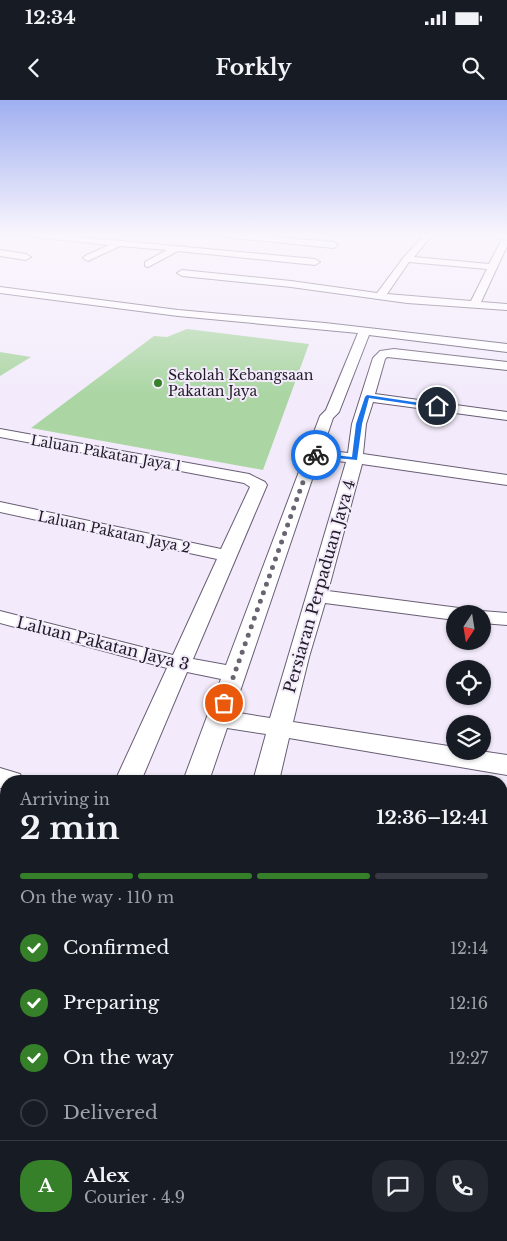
<!DOCTYPE html>
<meta charset="utf-8">
<style>
body{margin:0;font-family:"Libre Baskerville",serif;background:#242831;color:#f1f3f6;height:100vh;display:flex;flex-direction:column;font-size:19px;white-space:nowrap}
*{box-sizing:border-box;margin:0}
p{font-size:16px;color:#9ea1a6}
.icon{flex:none;width:28px;height:28px;fill:none;stroke:currentColor;stroke-width:2;stroke-linecap:round;stroke-linejoin:round}
.map{position:relative;flex:1;overflow:hidden}
.details{position:absolute;left:0px;top:675px;width:508px;height:466px;display:flex;flex-direction:column;background:#171b24;border-radius:20px 20px 0 0;box-shadow:0 1px 4px #0004}
.details>*{flex:none}
.needle{width:32px;rotate:192deg}
.controls{position:absolute;left:446px;top:505px;display:grid;gap:10px}
.controls a{display:grid;place-items:center;width:45px;height:45px;border-radius:50%;background:#171b24;box-shadow:0 1px 4px #0004;font-size:25px}
.pin{position:absolute;display:grid;place-items:center;width:42px;height:42px;color:#fff;margin:-21px;border:2px solid #fff;border-radius:50%;box-shadow:0 1px 5px #0007}
.courier{position:absolute;display:grid;place-items:center;width:50px;height:50px;margin:-25px;border:4px solid #1a73e8;border-radius:50%;background:#fff;color:#222;box-shadow:0 1px 6px #0007}
.headline em{font-style:normal;font-weight:700}
.headline div{display:flex;flex-direction:column-reverse}
.headline{display:flex;align-items:center;justify-content:space-between;height:85px;padding:0 20px}
h1{font-size:32px;font-weight:700;line-height:38px}
.bar{display:grid;grid-template-columns:repeat(4,1fr);gap:8px 5px;align-content:center;height:60px;padding:0 20px}
.bar i{height:6px;border-radius:4px;background:#363941}
.bar .current{background:#358028}
.bar p{grid-column:span 4}
.line{display:flex;align-items:center;gap:12px;padding:0 20px;border-top:1px solid #363941}
.line div{flex:1}
.round{display:grid;place-items:center;flex:none;width:52px;height:52px;border-radius:20px;background:#242831}
ol{padding:0 20px;list-style:none}
li{display:flex;align-items:center;gap:15px;height:55px}
li p{margin-inline-start:auto}
li .icon{padding:5px;border-radius:50%;background:#358028;color:#fff;stroke-width:4}
li:last-child{color:#9ea1a6}
li i{width:28px;height:28px;border:2px solid #363941;border-radius:50%}
.status{display:flex;justify-content:space-between;align-items:center;height:35px;padding:0 25px;background:#171b24;direction:ltr}
.status svg{height:14px;fill:currentColor}
header{display:flex;justify-content:space-between;align-items:center;height:65px;padding:0 20px;background:#171b24;font-size:22px;font-weight:700}
.map>svg:first-child{display:block}
.green{fill:#abd6a3}
.lines{fill:none;stroke-linecap:round;stroke-linejoin:round}
.minor-casing{stroke:#695e75;stroke-width:2}
.minor{fill:#fff;fill-rule:evenodd}
.route{fill:#1a73e8}
.done{stroke:#6a6470;stroke-width:5;stroke-dasharray:0 9}
.poi-dot{fill:#358028;stroke:#f3ebfb;stroke-width:2}
.labels{text-anchor:middle;stroke-width:4;stroke-linejoin:round;paint-order:stroke}
.far-poi-label{font-size:14px;fill:#201b25;stroke:#f3ebfb;text-anchor:start}
.far-street-label{font-size:14px;fill:#201b25;stroke:#f3ebfb}
.street-label{font-size:16px;fill:#201b25;stroke:#f3ebfb}
</style>
<div class="status"><b>12:34</b><svg viewBox="0 0 49 12"><path d="M0 12V9h3v3zM5 12V6h3v6zM10 12V3h3v9zM15 12V0h3v12zM26 1h20v11H26zM47 4h2v5h-2z"/></svg></div>
<header><svg class="icon" aria-label="back" viewBox="0 0 24 24"><path d="M15 5l-7 7 7 7"/></svg>Forkly<svg class="icon" aria-label="search" viewBox="0 0 24 24"><circle cx="10" cy="10" r="6"/><path d="M15 15l6 6"/></svg></header>
<div class="map">
<svg width="507" height="1141" viewBox="0 0 507 1141">
<rect width="100%" height="100%" fill="#f3ebfb"/>
<path class="green" d="M187,229L309,244L263,370L31,328L154,236L167,237Z
M0,252L31,257L0,276Z"/>
<g class="lines">
<defs>
<path id="minor" d="M30,135H56L315,159L320,162L315,165L178,151L148,167L145,166V162L167,150L120,146L88,161L83,158L85,156L109,145L34,137Z
M221,135H249L334,142L338,145L334,148L225,137Z
M424,135H432L414,157L489,164L503,137L507,135V146L481,202L507,204V210L407,203L291,187L182,176L177,173L182,170L291,181L377,193L404,157ZM409,162L487,169L471,201L387,194Z
M0,150L26,154L31,157L26,160L0,156Z
M0,187L178,210L325,223L507,244V252L369,235L339,312L333,318L322,350L348,353L352,324L373,258L380,251L394,249L507,262V270L387,257L385,259L375,294L507,312V320L373,302L366,324L363,354L507,375V385L362,364L328,491L459,508L466,510L469,514H455V520L325,503L309,557L293,622L455,647V651H480L507,655V675L289,638L279,681H253L266,634L227,628L209,681H183L221,579L187,572L141,681H115L167,568L0,523V511L173,555L217,459L0,412V402L221,449L250,387L244,383L0,337V329L249,374L265,382L267,385L193,559L226,565L320,316L326,310L358,233L178,216L0,193ZM319,359L346,362L270,618L233,612Z
M482,511L507,513V525L482,523V514H474Z
M0,668L20,674L24,681H6V690L0,688Z
M501,873L507,874V906L501,905Z
M6,913V948L0,950V915Z
M9,1135H50L48,1141H6Z"/>
</defs>
<use href="#minor" class="minor-casing"/>
<use href="#minor" class="minor"/>
</g>
<linearGradient id="sky" x2="0" y2="1"><stop stop-color="#9faff0"/><stop offset="0.46" stop-color="#faf6fd"/><stop offset="1" stop-color="#faf6fd" stop-opacity="0"/></linearGradient>
<rect width="507" height="294" fill="url(#sky)"/>
<path class="route" d="M367,295L440,306L437,308L369,298L362,324L357,360L314,356L316,353L352,357L356,324L365,297Z"/>
<g class="lines">
<path class="done" d="M224,603L313,354L316,355"/>
</g>
<circle class="poi-dot" cx="158" cy="283" r="5"/>
<g class="labels">
<g class="far-poi-label">
<text x="168" y="280">Sekolah Kebangsaan<tspan x="168" dy="16">Pakatan Jaya</tspan></text>
</g>
<g class="far-street-label">
<text transform="translate(106 353) rotate(10)" y="5">Laluan Pakatan Jaya 1</text>
<text transform="translate(114 432) rotate(12)" y="5">Laluan Pakatan Jaya 2</text>
</g>
<g class="street-label">
<text transform="translate(319 486) rotate(-74)" y="6">Persiaran Perpaduan Jaya 4</text>
<text transform="translate(103 543) rotate(14)" y="6">Laluan Pakatan Jaya 3</text>
</g>
</g>
</svg>
<div class="controls">
<a><svg class="needle" viewBox="-14 -14 28 28"><path d="M0-13l5 13h-10z" fill="#e53935"/><path d="M0 13l5-13h-10z" fill="#9ea1a6"/></svg></a>
<a><svg class="icon" aria-label="locate" viewBox="0 0 24 24"><circle cx="12" cy="12" r="6"/><path d="M12 2v4M12 18v4M2 12h4M18 12h4"/></svg></a>
<a><svg class="icon" aria-label="layers" viewBox="0 0 24 24"><path d="M12 4l9 5-9 5-9-5zM3 14l9 5 9-5"/></svg></a>
</div>
<div class="pin" style="left:224px;top:603px;background:#ea580c"><svg class="icon" aria-label="bag" viewBox="0 0 24 24"><path d="M5 8h14l-1 12H6zM9 8a3 3 0 0 1 6 0"/></svg></div>
<div class="pin" style="left:437px;top:306px;background:#1f2937"><svg class="icon" aria-label="home" viewBox="0 0 24 24"><path d="M3 11l9-7 9 7M6 9v11h12V9"/></svg></div>
<div class="courier" style="left:316px;top:355px"><svg class="icon" aria-label="bike" viewBox="0 0 24 24"><circle cx="6" cy="16" r="4"/><circle cx="18" cy="16" r="4"/><path d="M6 16l4-8h5l3 8M10 8l3 8H6M13 5h3"/></svg></div>
<section class="details">
<div class="headline"><div><h1>2 min</h1><p>Arriving in</p></div><em>12:36–12:41</em></div>
<div class="bar"><i class="current"></i><i class="current"></i><i class="current"></i><i></i><p>On the way · 110 m</p></div>
<ol>
<li><svg class="icon" aria-label="check" viewBox="0 0 24 24"><path d="M5 12l5 5 9-10"/></svg>Confirmed<p>12:14</p></li>
<li><svg class="icon" aria-label="check" viewBox="0 0 24 24"><path d="M5 12l5 5 9-10"/></svg>Preparing<p>12:16</p></li>
<li><svg class="icon" aria-label="check" viewBox="0 0 24 24"><path d="M5 12l5 5 9-10"/></svg>On the way<p>12:27</p></li>
<li><i></i>Delivered</li>
</ol>
<div class="line" style="height:90px"><b class="round" style="background:#358028;color:#fff">A</b><div><b>Alex</b><p>Courier · 4.9</p></div><a class="round"><svg class="icon" aria-label="chat" viewBox="0 0 24 24"><path d="M4 5h16v11H9l-5 4z"/></svg></a><a class="round"><svg class="icon" aria-label="phone" viewBox="0 0 24 24"><path d="M5 4h4l2 5-3 2q2 4 5 5l2-3 5 2v4C11 20 4 13 5 4z"/></svg></a></div>
</section>
</div>
